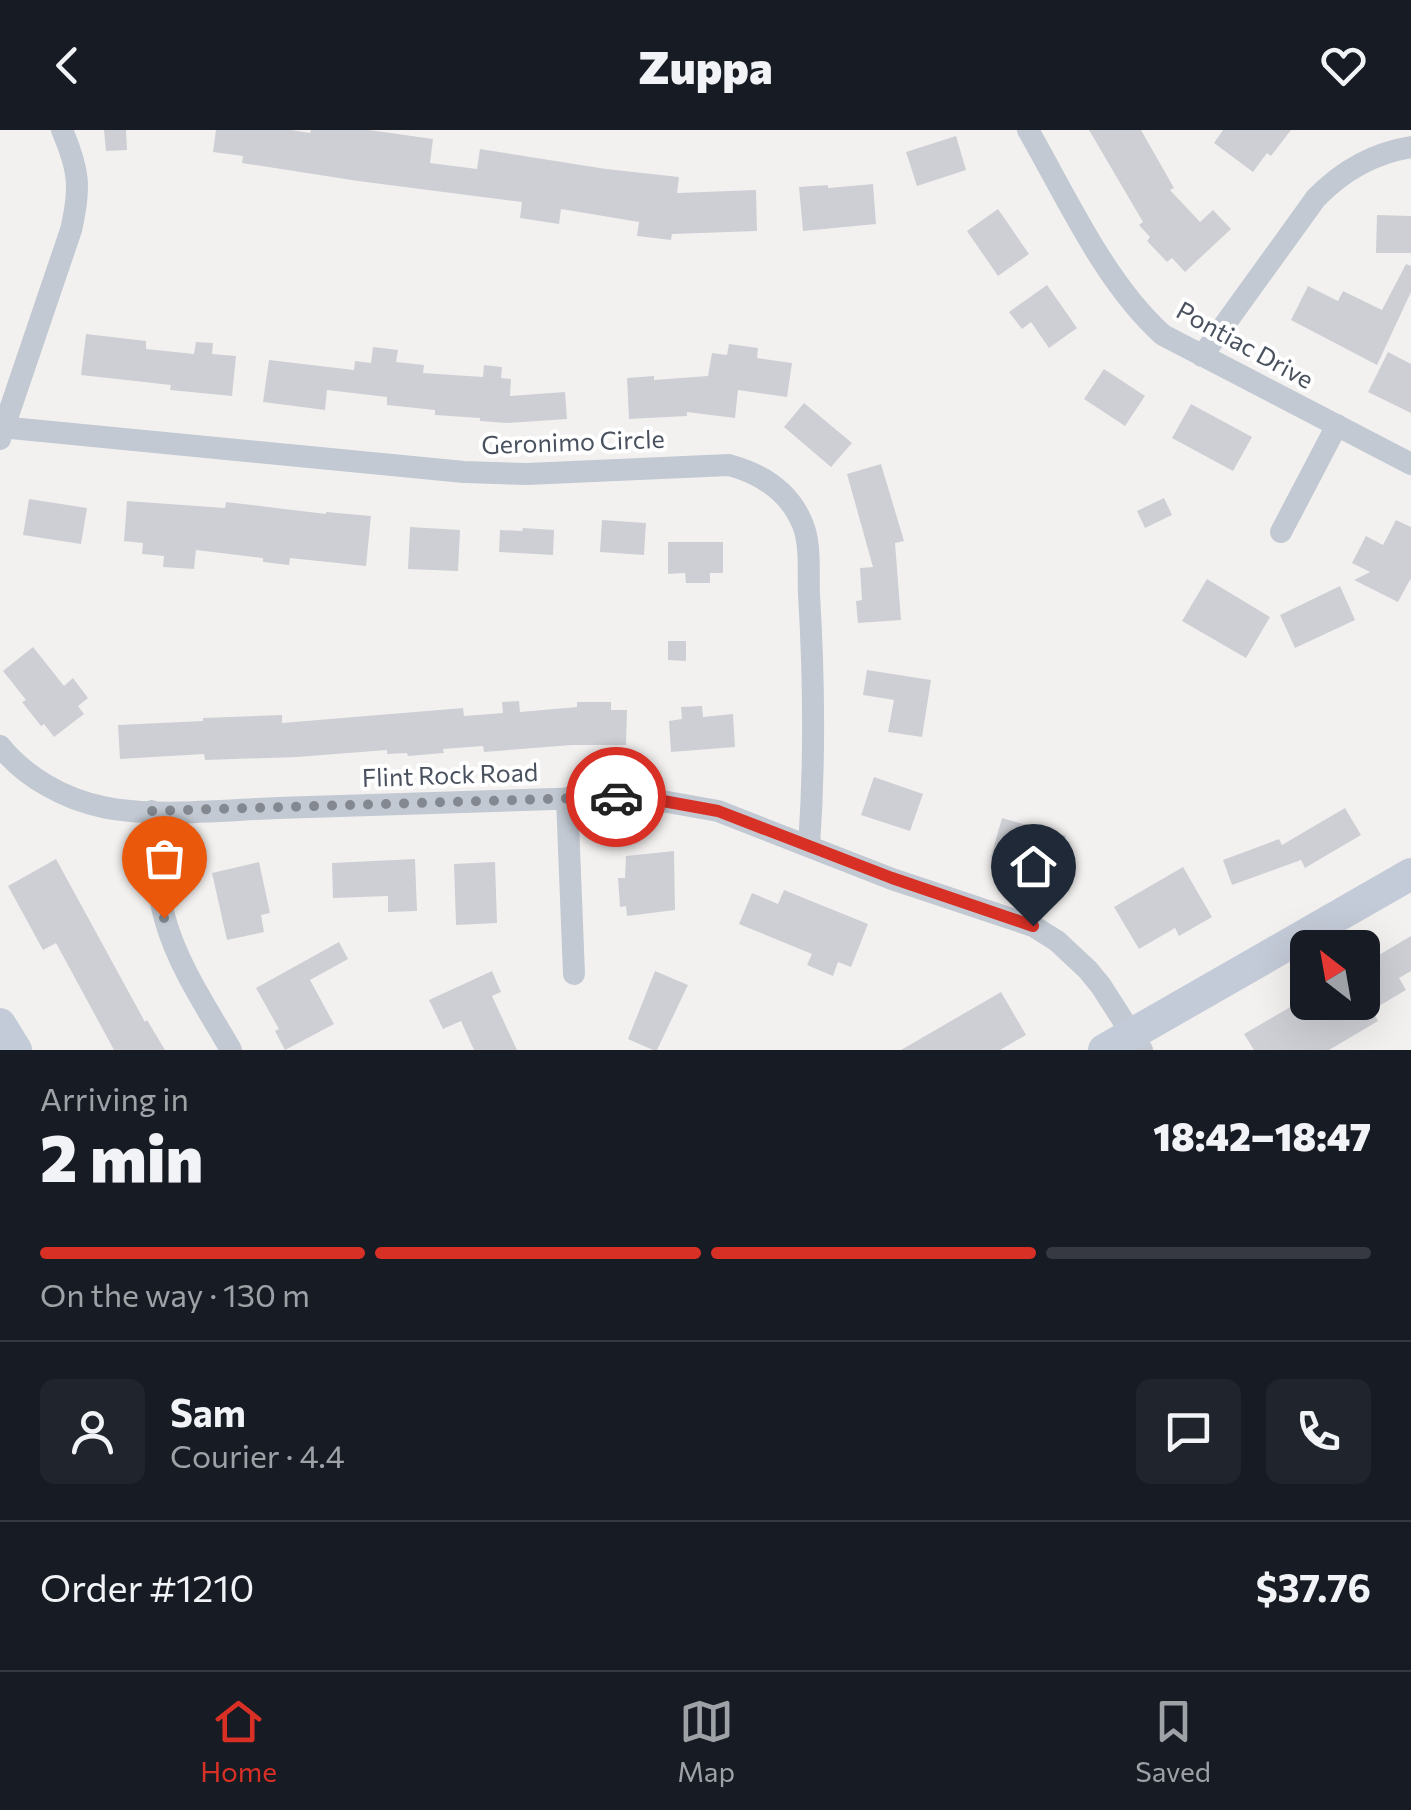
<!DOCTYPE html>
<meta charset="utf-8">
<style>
body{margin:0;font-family:Commissioner,sans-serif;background:#20242c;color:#f1f3f6;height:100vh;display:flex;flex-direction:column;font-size:38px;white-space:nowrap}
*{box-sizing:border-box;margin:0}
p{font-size:32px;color:#9ea1a6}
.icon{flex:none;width:55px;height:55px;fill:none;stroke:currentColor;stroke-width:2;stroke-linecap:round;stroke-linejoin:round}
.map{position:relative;height:920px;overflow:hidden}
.sheet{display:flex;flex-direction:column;background:#171b24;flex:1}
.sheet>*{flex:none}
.needle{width:65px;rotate:329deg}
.controls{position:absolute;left:1290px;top:800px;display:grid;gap:20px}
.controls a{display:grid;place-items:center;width:90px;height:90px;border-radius:15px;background:#171b24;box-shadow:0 10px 40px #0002;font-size:50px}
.pin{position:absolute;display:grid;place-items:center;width:85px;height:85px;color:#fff;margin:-102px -42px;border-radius:50% 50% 50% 0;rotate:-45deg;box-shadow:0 0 10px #0007}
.pin .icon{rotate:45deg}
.courier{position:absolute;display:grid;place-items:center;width:100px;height:100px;margin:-50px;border:8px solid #d93025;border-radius:50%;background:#fff;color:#222;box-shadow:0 2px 12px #0007}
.head em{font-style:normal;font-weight:800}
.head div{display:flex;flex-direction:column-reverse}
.head{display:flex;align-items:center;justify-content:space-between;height:170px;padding:0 40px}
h1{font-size:65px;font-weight:800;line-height:75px}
.bar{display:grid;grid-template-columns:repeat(4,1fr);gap:15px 10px;align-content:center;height:120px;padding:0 40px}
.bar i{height:12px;border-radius:8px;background:#363941}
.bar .current{background:#d93025}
.bar p{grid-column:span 4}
.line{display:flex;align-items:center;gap:25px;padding:0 40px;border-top:2px solid #363941}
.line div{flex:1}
.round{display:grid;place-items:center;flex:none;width:105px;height:105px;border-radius:15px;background:#20242c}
header{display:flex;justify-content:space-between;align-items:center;height:130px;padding:0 40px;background:#171b24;font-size:45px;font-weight:800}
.dock{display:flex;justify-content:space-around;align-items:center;height:140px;border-top:2px solid #363941;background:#171b24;font-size:28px;color:#9ea1a6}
.dock a{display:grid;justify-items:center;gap:5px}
.dock .current{color:#d93025}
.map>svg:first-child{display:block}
.building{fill:#cecfd5}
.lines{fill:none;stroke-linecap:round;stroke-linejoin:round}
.street{stroke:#c2c9d2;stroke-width:22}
.secondary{stroke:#c4cbd8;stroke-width:32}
.done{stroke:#848991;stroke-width:10;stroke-dasharray:0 18}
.route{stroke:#d93025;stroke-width:12}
.labels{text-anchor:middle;stroke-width:8;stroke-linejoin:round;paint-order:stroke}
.street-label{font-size:25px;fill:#49515e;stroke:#fff}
</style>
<header><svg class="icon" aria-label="back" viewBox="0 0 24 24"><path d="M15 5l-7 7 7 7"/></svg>Zuppa<svg class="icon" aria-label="heart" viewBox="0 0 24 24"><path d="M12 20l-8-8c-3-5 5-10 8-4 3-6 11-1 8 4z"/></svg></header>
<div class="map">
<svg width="1411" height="920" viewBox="0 0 1411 920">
<rect width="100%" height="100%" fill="#f3f1f0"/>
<path class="building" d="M104,0H126L127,20L106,21Z
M216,0H291L310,3L311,0H369L433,9L430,33L477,39L480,19L606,39L679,47L677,63L756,60L757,101L672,104L671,110L637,106L639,92L561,79L559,94L520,88L522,72L358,51L242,33L243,26L213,22Z
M1089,0H1141L1174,58L1170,60L1200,92L1213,80L1231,99L1185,142L1172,128L1167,132L1147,111L1150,107L1139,95L1143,92Z
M1223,0H1291L1271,26L1267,23L1253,42L1214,13Z
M956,6L966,40L917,56L906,22Z
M873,54L876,94L803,101L799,57L828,55V58Z
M998,79L1029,124L998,146L967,101Z
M1377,85L1411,86V123H1376Z
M1406,134L1411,136V162L1377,235L1291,190L1308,156L1338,171L1343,161L1382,180Z
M1047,155L1077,198L1049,218L1031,192L1022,199L1009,182Z
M86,204L146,211V219L194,224L196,212L213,213L212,224L236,226L232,266L170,260L171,255L81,245Z
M729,214L758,218L757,228L792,233L787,267L738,260L735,288L687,282V286L629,289L627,248L654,246V250L708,246L712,223L727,225Z
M373,217L398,220L396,232L424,235L423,243L483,247L484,235L502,237L501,248L511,249L510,266L565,262L567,289L507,293L480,291V288L435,285V280L387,275V267L327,260L325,280L263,272L269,230L354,240L355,231L371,233Z
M1388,222L1411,234V283L1368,262Z
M1104,239L1145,266L1125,296L1084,269Z
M804,273L852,313L831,337L784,297Z
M1191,274L1252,307L1233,341L1172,308Z
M881,334L904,411L895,413L901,490L858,493L856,471L862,470L860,438L873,437L847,344Z
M1164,368L1172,385L1145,398L1137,381Z
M29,369L87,378L81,414L23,405Z
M127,371L225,378L226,372L326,384V382L371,386L366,436L290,428L289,435L263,432V428L196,420L194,439L163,437L164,426L142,424L143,413L124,411Z
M602,390L646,393L644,425L600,422Z
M1396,390L1411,397V448L1398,472L1354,450L1370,442L1352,433L1366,406L1383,415Z
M410,397L460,400L458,441L408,439Z
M523,398L554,400L553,425L499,422L500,400L522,401Z
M668,412H723V443H710V453H686L685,443L668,444Z
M1207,449L1270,487L1246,528L1182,491Z
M1340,456L1355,490L1295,518L1280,485Z
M668,511H686V531L668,530Z
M33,517L64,556L73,548L88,568L78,576L84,584L54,607L44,594L41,596L22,572L26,570L3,541Z
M867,540L931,550L922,607L888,602L894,570L863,565Z
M519,571L520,582L577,577V572H611V580H627L626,615H572L484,622L483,616L443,619L444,623L408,626L407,623L387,624V620L297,627L205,630L204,624L120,629L118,595L203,591V588L282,585V593L463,578L464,586L503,583L502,572Z
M702,576L703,587L733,584L735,617L671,622L669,591L682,589L681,577Z
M874,647L923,664L910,701L861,685Z
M1345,678L1361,705L1305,738L1301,730L1232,755L1223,730L1279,709L1282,715Z
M1002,688L1066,706L1054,745L991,727Z
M674,721L675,780L627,786L626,776L620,777L618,748H625L626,726Z
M56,729L145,892L147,890L165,920H114L56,813L43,820L8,756Z
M415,729L417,781L388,782V766L333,768L332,733Z
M259,732L270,783L261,785L264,802L227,810L212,743Z
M495,732L497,793L456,795L454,734Z
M1183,737L1212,787L1179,806L1175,798L1139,819L1114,777Z
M784,760L868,794L851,837L838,832L833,846L807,835L812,824L739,794L752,763L778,774Z
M1411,806V841L1399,848L1406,860L1372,880L1378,891L1329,920H1254L1244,904L1299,872H1362V835Z
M339,812L348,829L310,850L334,894L285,920L275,901L279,899L256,858Z
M492,841L501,862L492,866L517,920H474L461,891L443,899L429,870Z
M655,841L688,855L657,920H653L628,909Z
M1001,862L1026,905L1000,920H901Z"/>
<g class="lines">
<path class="street" d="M1028,0C1067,68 1105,153 1163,205L1411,334
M1202,226L1316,68C1343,40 1373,23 1411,17
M0,297L464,342L527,344L729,335C762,344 790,362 803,395C811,415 808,442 809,464C814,547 815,632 809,716
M0,309L71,100C81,57 79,40 62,0
M1281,402L1337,295
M0,616C25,647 64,669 103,677C153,688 226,680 278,678C390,674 502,670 614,667L651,669L718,681L892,749L1033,796L1057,811L1088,840L1101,856L1142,920
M567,668L574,844
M152,681C155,717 155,754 165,789C178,836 207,878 231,920"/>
<path class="secondary" d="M0,894L16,920
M1104,920L1411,744"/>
</g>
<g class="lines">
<path class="done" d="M164,788L158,760L152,681L616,667"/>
<path class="route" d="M616,667L652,669L718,681L892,748L1033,796"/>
</g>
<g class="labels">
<g class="street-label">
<text transform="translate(1245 215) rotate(29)" y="9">Pontiac Drive</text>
<text transform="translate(573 312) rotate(-2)" y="9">Geronimo Circle</text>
<text transform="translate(450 645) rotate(-2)" y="9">Flint Rock Road</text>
</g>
</g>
</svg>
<div class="controls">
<a><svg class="needle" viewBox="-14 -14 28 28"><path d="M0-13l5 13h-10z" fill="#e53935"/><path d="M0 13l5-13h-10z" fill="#9ea1a6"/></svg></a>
</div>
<div class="pin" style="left:164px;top:788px;background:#ea580c"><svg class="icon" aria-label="bag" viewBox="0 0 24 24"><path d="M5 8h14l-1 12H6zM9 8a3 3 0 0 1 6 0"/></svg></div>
<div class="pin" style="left:1033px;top:796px;background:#1f2937"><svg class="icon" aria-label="home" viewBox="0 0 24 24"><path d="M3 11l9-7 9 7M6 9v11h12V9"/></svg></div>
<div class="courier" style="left:616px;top:667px"><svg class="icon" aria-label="car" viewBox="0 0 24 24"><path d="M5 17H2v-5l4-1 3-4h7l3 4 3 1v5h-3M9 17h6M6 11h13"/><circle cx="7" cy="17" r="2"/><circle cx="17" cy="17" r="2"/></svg></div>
</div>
<section class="sheet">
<div class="head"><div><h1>2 min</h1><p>Arriving in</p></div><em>18:42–18:47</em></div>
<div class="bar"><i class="current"></i><i class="current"></i><i class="current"></i><i></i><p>On the way · 130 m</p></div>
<div class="line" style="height:180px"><a class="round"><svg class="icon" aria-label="person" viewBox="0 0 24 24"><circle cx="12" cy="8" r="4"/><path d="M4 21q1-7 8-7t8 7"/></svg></a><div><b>Sam</b><p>Courier · 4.4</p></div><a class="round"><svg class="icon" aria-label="chat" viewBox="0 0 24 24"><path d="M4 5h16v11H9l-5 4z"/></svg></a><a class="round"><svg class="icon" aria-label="phone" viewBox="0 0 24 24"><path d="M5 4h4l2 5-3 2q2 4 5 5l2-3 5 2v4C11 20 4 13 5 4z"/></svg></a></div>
<div class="line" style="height:130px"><div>Order #1210</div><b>$37.76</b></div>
</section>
<nav class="dock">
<a class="current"><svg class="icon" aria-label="home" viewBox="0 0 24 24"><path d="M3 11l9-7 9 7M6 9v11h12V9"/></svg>Home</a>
<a><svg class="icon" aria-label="map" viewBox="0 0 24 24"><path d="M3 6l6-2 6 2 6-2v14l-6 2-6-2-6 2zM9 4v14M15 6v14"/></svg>Map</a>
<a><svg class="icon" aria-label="saved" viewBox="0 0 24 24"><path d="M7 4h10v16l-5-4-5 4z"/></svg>Saved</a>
</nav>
